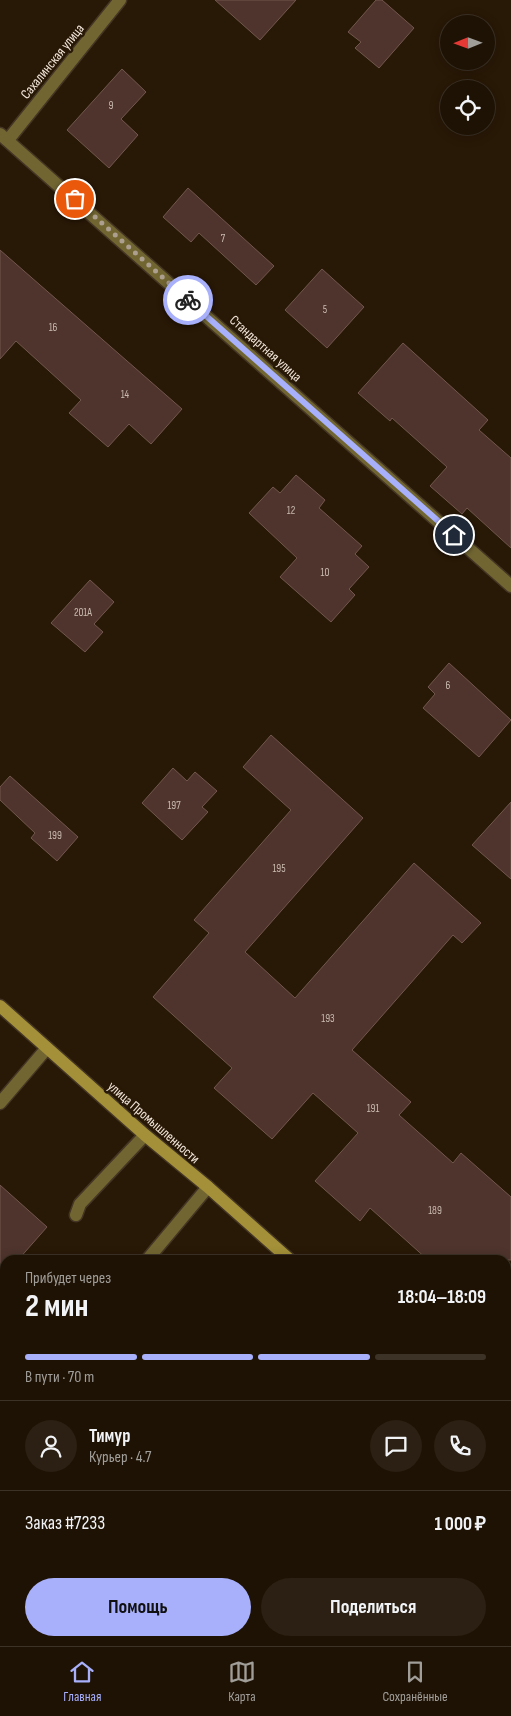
<!DOCTYPE html>
<html lang="ru">
<meta charset="utf-8">
<style>
body{margin:0;font-family:"Sofia Sans Condensed",sans-serif;background:#2b2013;color:#f1f3f6;height:100vh;display:flex;flex-direction:column;font-size:19px;white-space:nowrap}
*{box-sizing:border-box;margin:0}
p{font-size:16px;color:#a19e9a}
.icon{flex:none;width:28px;height:28px;fill:none;stroke:currentColor;stroke-width:2;stroke-linecap:round;stroke-linejoin:round}
.map{position:relative;flex:1;overflow:hidden}
.details{position:absolute;left:0px;top:1255px;width:511px;height:391px;display:flex;flex-direction:column;background:#1e1204;border-radius:15px 15px 0 0;box-shadow:0 2px 12px #0003,0 0 0 1px #3c3226}
.details>*{flex:none}
.needle{width:32px;rotate:269deg}
.tools{position:absolute;left:440px;top:15px;display:grid;gap:10px}
.tools a{display:grid;place-items:center;width:55px;height:55px;border-radius:50%;background:#1e1204;box-shadow:0 2px 12px #0003,0 0 0 1px #3c3226;font-size:25px}
.pin{position:absolute;display:grid;place-items:center;width:42px;height:42px;color:#fff;margin:-21px;border:2px solid #fff;border-radius:50%;box-shadow:0 1px 5px #0007}
.courier{position:absolute;display:grid;place-items:center;width:50px;height:50px;margin:-25px;border:4px solid #a8b0fc;border-radius:50%;background:#fff;color:#222;box-shadow:0 1px 6px #0007}
.headline em{font-style:normal;font-weight:700}
.headline div{display:flex;flex-direction:column-reverse}
.headline{display:flex;align-items:center;justify-content:space-between;height:85px;padding:0 25px}
h1{font-size:32px;font-weight:700;line-height:38px}
.bar{display:grid;grid-template-columns:repeat(4,1fr);gap:8px 5px;align-content:center;height:60px;padding:0 25px}
.bar i{height:6px;border-radius:4px;background:#3c3226}
.bar .current{background:#a8b0fc}
.bar p{grid-column:span 4}
.line{display:flex;align-items:center;gap:12px;padding:0 25px;border-top:1px solid #3c3226}
.line div{flex:1}
.round{display:grid;place-items:center;flex:none;width:52px;height:52px;border-radius:26px;background:#2b2013}
.action{display:flex;gap:10px;margin-top:auto;padding:10px 25px}
.action a{flex:1;height:58px;border-radius:30px;background:#a8b0fc;color:#111;font-size:20px;font-weight:700;line-height:58px;text-align:center}
.action a+a{background:#2b2013;color:#f1f3f6}
.tab-bar{display:flex;justify-content:space-around;align-items:center;height:70px;border-top:1px solid #3c3226;background:#1e1204;font-size:14px;color:#a19e9a}
.tab-bar a{display:grid;justify-items:center;gap:2px}
.tab-bar .current{color:#a8b0fc}
.map>svg:first-child{display:block}
.green{fill:#4b1c27}
.building{fill:#4e342c;stroke:#73574e}
.lines{fill:none;stroke-linecap:round;stroke-linejoin:round}
.service-casing{stroke:#443524;stroke-width:15}
.minor-casing{stroke:#443524;stroke-width:15}
.secondary-casing{stroke:#443524;stroke-width:15}
.service{stroke:#716632;stroke-width:12}
.minor{stroke:#716632;stroke-width:12}
.secondary{stroke:#a39038;stroke-width:12}
.done{stroke:#ac9f90;stroke-width:5;stroke-dasharray:0 9}
.route{stroke:#a8b0fc;stroke-width:6}
.labels{text-anchor:middle;stroke-width:5;stroke-linejoin:round;paint-order:stroke}
.number-label{font-size:11px;fill:#cabaaf}
.street-label{font-size:14px;fill:#f3e7db;stroke:#281806}
</style>
<div class="map">
<svg width="511" height="1646" viewBox="0 0 511 1646">
<rect width="100%" height="100%" fill="#281806"/>
<path class="green" d="M175,1641H300L301,1642L297,1646H175Z"/>
<path class="building" d="M215,0H296L260,40Z
M376,0H382L414,28L379,68L355,48L361,42L348,32Z
M122,69L146,92L121,119L138,135L109,168L67,130Z
M188,188L274,266L256,285L199,233L191,242L163,217Z
M0,250L182,409L151,444L129,424L108,447L69,413L81,400L16,341L0,359Z
M322,269L364,307L327,348L285,310Z
M403,343L488,420L479,430L511,458V548L467,508L462,514L430,486L447,467L392,418L390,421L358,393Z
M296,475L325,500L319,508L362,546L355,554L369,567L349,589L355,595L331,622L280,577L297,558L249,513L273,487L280,493Z
M90,580L114,602L94,624L103,632L85,652L51,623Z
M449,663L511,720L479,757L423,708L435,694L428,687Z
M271,735L363,818L245,952L295,998L414,863L481,923L462,943L453,935L352,1050L411,1102L399,1115L453,1163L461,1153L511,1197V1260H428L370,1208L360,1221L315,1181L358,1133L313,1093L272,1139L214,1088L232,1068L153,997L209,933L194,920L291,810L243,767Z
M173,768L187,781L195,772L217,791L202,807L208,812L182,840L142,803Z
M10,776L78,837L57,861L31,838L35,833L0,800V787Z
M511,802V879L472,845Z
M0,1185L47,1227L18,1260H5V1275L0,1280Z"/>
<g class="lines">
<defs>
<path id="service" d="M0,1103L47,1048
M76,1215L80,1204L145,1135
M147,1260L208,1187
M124,1641V1646
M347,1646L351,1641"/>
<path id="minor" d="M0,134L511,586
M8,140L120,0"/>
<path id="secondary" d="M0,1006L145,1135L208,1187L290,1260
M506,1451L511,1456"/>
</defs>
<use href="#service" class="service-casing"/>
<use href="#minor" class="minor-casing"/>
<use href="#secondary" class="secondary-casing"/>
<use href="#service" class="service"/>
<use href="#minor" class="minor"/>
<use href="#secondary" class="secondary"/>
</g>
<g class="lines">
<path class="done" d="M75,199L188,300"/>
<path class="route" d="M188,300L454,535"/>
</g>
<g class="labels">
<g class="number-label">
<text x="111" y="109">9</text>
<text x="223" y="242">7</text>
<text x="325" y="313">5</text>
<text x="53" y="331">16</text>
<text x="125" y="398">14</text>
<text x="291" y="514">12</text>
<text x="325" y="576">10</text>
<text x="83" y="616">201А</text>
<text x="448" y="689">6</text>
<text x="174" y="809">197</text>
<text x="55" y="839">199</text>
<text x="279" y="872">195</text>
<text x="328" y="1022">193</text>
<text x="373" y="1112">191</text>
<text x="435" y="1214">189</text>
</g>
<g class="street-label">
<text transform="translate(52 61) rotate(-51)" y="5">Сахалинская улица</text>
<text transform="translate(266 348) rotate(42)" y="5">Стандартная улица</text>
<text transform="translate(154 1122) rotate(41)" y="5">улица Промышленности</text>
</g>
</g>
</svg>
<div class="tools">
<a><svg class="needle" viewBox="-14 -14 28 28"><path d="M0-13l5 13h-10z" fill="#e53935"/><path d="M0 13l5-13h-10z" fill="#a19e9a"/></svg></a>
<a><svg class="icon" aria-label="locate" viewBox="0 0 24 24"><circle cx="12" cy="12" r="6"/><path d="M12 2v4M12 18v4M2 12h4M18 12h4"/></svg></a>
</div>
<div class="pin" style="left:75px;top:199px;background:#ea580c"><svg class="icon" aria-label="bag" viewBox="0 0 24 24"><path d="M5 8h14l-1 12H6zM9 8a3 3 0 0 1 6 0"/></svg></div>
<div class="pin" style="left:454px;top:535px;background:#1f2937"><svg class="icon" aria-label="home" viewBox="0 0 24 24"><path d="M3 11l9-7 9 7M6 9v11h12V9"/></svg></div>
<div class="courier" style="left:188px;top:300px"><svg class="icon" aria-label="bike" viewBox="0 0 24 24"><circle cx="6" cy="16" r="4"/><circle cx="18" cy="16" r="4"/><path d="M6 16l4-8h5l3 8M10 8l3 8H6M13 5h3"/></svg></div>
<section class="details">
<div class="headline"><div><h1>2 мин</h1><p>Прибудет через</p></div><em>18:04–18:09</em></div>
<div class="bar"><i class="current"></i><i class="current"></i><i class="current"></i><i></i><p>В пути · 70 m</p></div>
<div class="line" style="height:90px"><a class="round"><svg class="icon" aria-label="person" viewBox="0 0 24 24"><circle cx="12" cy="8" r="4"/><path d="M4 21q1-7 8-7t8 7"/></svg></a><div><b>Тимур</b><p>Курьер · 4.7</p></div><a class="round"><svg class="icon" aria-label="chat" viewBox="0 0 24 24"><path d="M4 5h16v11H9l-5 4z"/></svg></a><a class="round"><svg class="icon" aria-label="phone" viewBox="0 0 24 24"><path d="M5 4h4l2 5-3 2q2 4 5 5l2-3 5 2v4C11 20 4 13 5 4z"/></svg></a></div>
<div class="line" style="height:65px"><div>Заказ #7233</div><b>1 000 ₽</b></div>
<div class="action"><a>Помощь</a><a>Поделиться</a></div>
</section>
</div>
<nav class="tab-bar">
<a class="current"><svg class="icon" aria-label="home" viewBox="0 0 24 24"><path d="M3 11l9-7 9 7M6 9v11h12V9"/></svg>Главная</a>
<a><svg class="icon" aria-label="map" viewBox="0 0 24 24"><path d="M3 6l6-2 6 2 6-2v14l-6 2-6-2-6 2zM9 4v14M15 6v14"/></svg>Карта</a>
<a><svg class="icon" aria-label="saved" viewBox="0 0 24 24"><path d="M7 4h10v16l-5-4-5 4z"/></svg>Сохранённые</a>
</nav>
